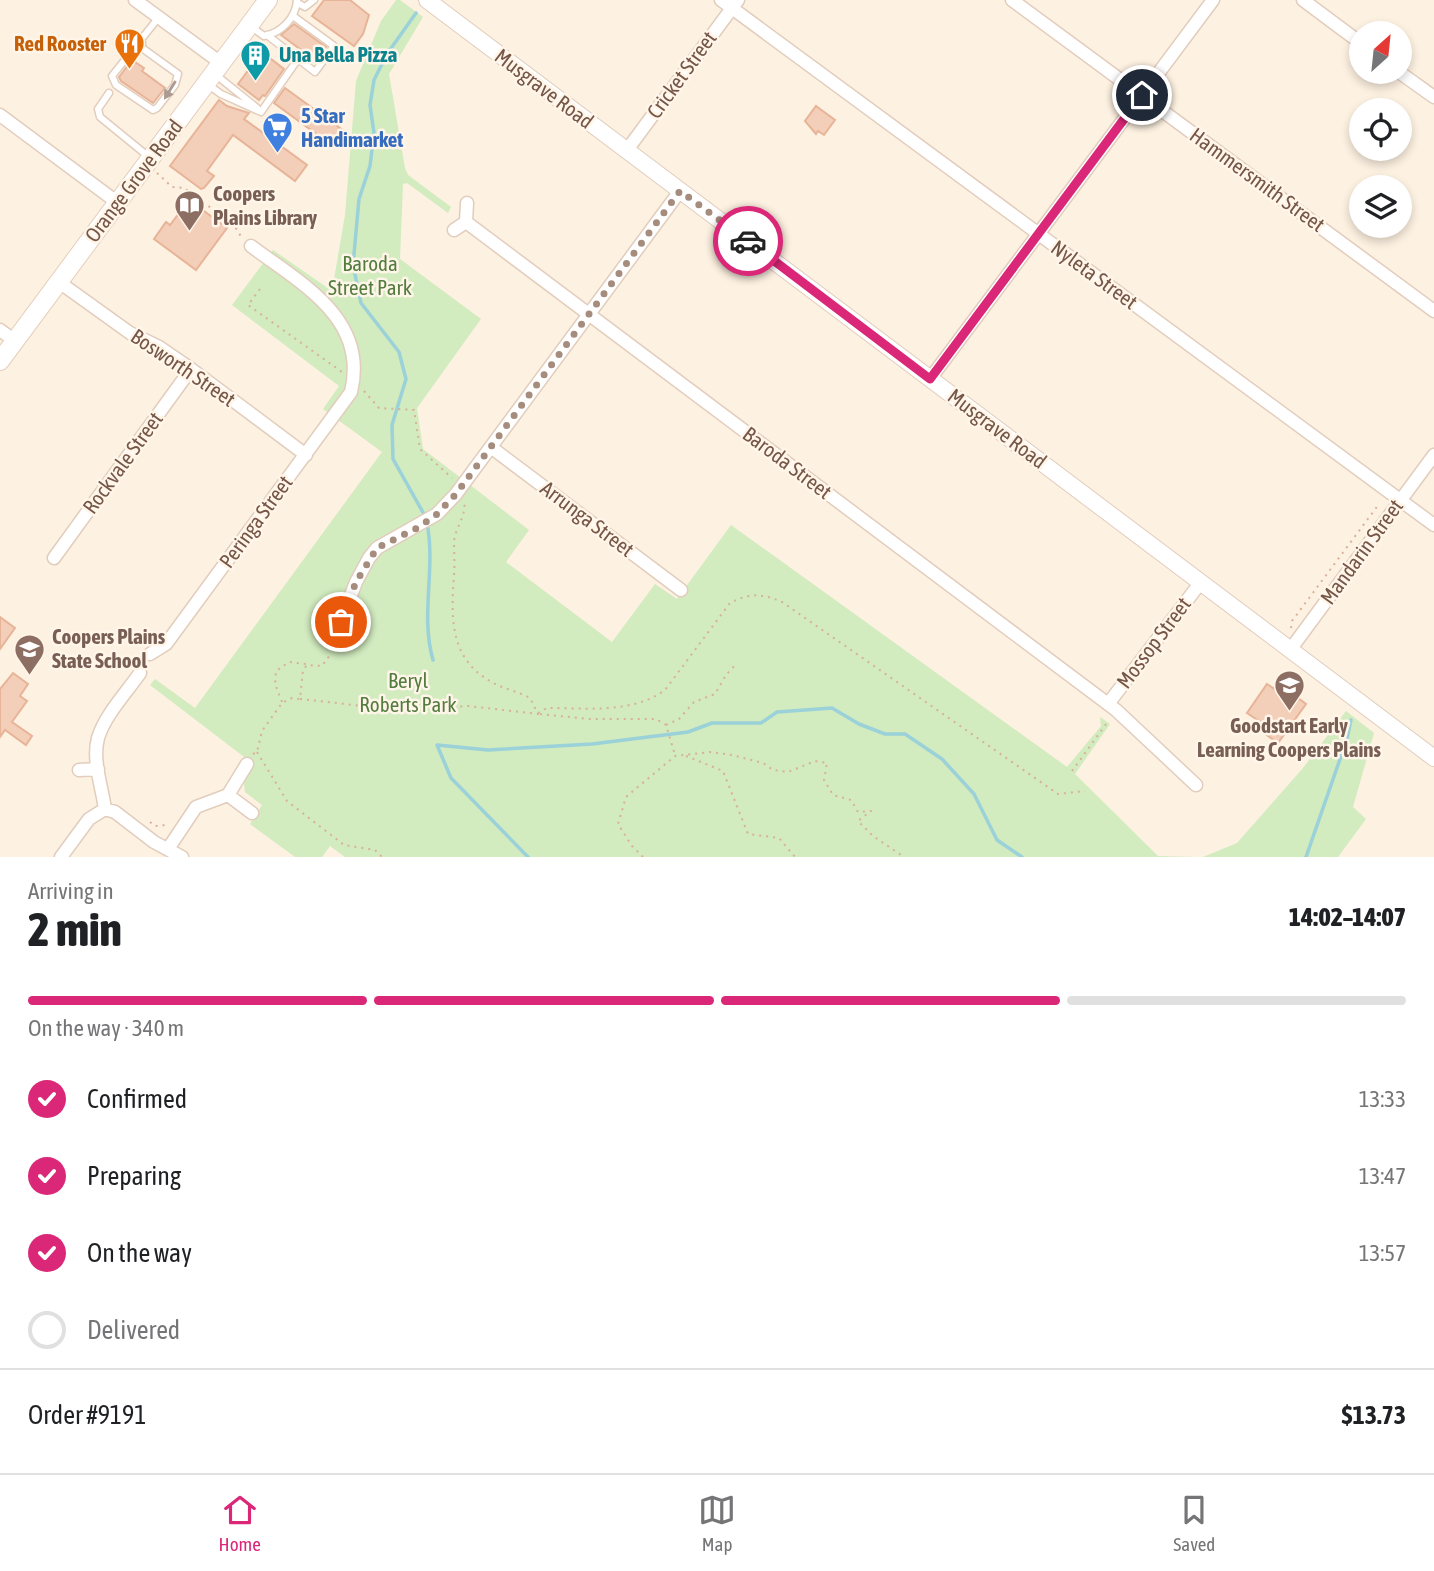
<!DOCTYPE html>
<meta charset="utf-8">
<style>
body{margin:0;font-family:"Asap Condensed",sans-serif;background:#f2f2f2;color:#202124;height:100vh;display:flex;flex-direction:column;font-size:26px;white-space:nowrap}
*{box-sizing:border-box;margin:0}
p{font-size:23px;color:#757577}
.icon{flex:none;width:38px;height:38px;fill:none;stroke:currentColor;stroke-width:2;stroke-linecap:round;stroke-linejoin:round}
.map{position:relative;height:857px;overflow:hidden}
.sheet{display:flex;flex-direction:column;background:#fff;flex:1}
.sheet>*{flex:none}
.needle{width:46px;rotate:27deg}
.controls{position:absolute;left:1349px;top:21px;display:grid;gap:14px}
.controls a{display:grid;place-items:center;width:63px;height:63px;border-radius:50%;background:#fff;box-shadow:0 4px 10px #0003;font-size:35px}
.pin{position:absolute;display:grid;place-items:center;width:60px;height:60px;color:#fff;margin:-30px;border:4px solid #fff;border-radius:50%;box-shadow:0 2px 7px #0007}
.courier{position:absolute;display:grid;place-items:center;width:70px;height:70px;margin:-35px;border:5px solid #db2777;border-radius:50%;background:#fff;color:#222;box-shadow:0 2px 9px #0007}
.head em{font-style:normal;font-weight:800}
.head div{display:flex;flex-direction:column-reverse}
.head{display:flex;align-items:center;justify-content:space-between;height:119px;padding:0 28px}
h1{font-size:46px;font-weight:800;line-height:52px}
.bar{display:grid;grid-template-columns:repeat(4,1fr);gap:10px 7px;align-content:center;height:84px;padding:0 28px}
.bar i{height:9px;border-radius:5px;background:#e0e0e0}
.bar .selected{background:#db2777}
.bar p{grid-column:span 4}
.line{display:flex;align-items:center;gap:18px;padding:0 28px;border-top:2px solid #e0e0e0}
.line div{flex:1}
ol{padding:0 28px;list-style:none}
li{display:flex;align-items:center;gap:21px;height:77px}
li p{margin-inline-start:auto}
li .icon{padding:7px;border-radius:50%;background:#db2777;color:#fff;stroke-width:4}
li:last-child{color:#757577}
li i{width:38px;height:38px;border:4px solid #e0e0e0;border-radius:50%}
.menu{display:flex;justify-content:space-around;align-items:center;height:98px;border-top:2px solid #e0e0e0;background:#fff;font-size:19px;color:#757577}
.menu a{display:grid;justify-items:center;gap:4px}
.menu .selected{color:#db2777}
.map>svg:first-child{display:block}
.green{fill:#d2ebbf}
.lines{fill:none;stroke-linecap:round;stroke-linejoin:round}
.stream{stroke:#9bd1d9;stroke-width:3.5}
.building{fill:#f3ceb8;stroke:#e7b498;stroke-width:2}
.service-casing{stroke:#e2cdbd;stroke-width:9}
.minor-casing{stroke:#e2cdbd;stroke-width:15}
.tertiary-casing{stroke:#e2cdbd;stroke-width:18}
.secondary-casing{stroke:#e7cebb;stroke-width:20}
.path{stroke:#d8b19b;stroke-width:2;stroke-dasharray:2 5;stroke-linecap:butt}
.service{stroke:#fff;stroke-width:6}
.minor{stroke:#fff;stroke-width:12}
.tertiary{stroke:#fff;stroke-width:16}
.secondary{stroke:#fff;stroke-width:18}
.oneway{fill:#ac9a91}
.done{stroke:#a58c7d;stroke-width:7;stroke-dasharray:0 12.6}
.route{stroke:#db2777;stroke-width:9}
.labels{text-anchor:middle;stroke-width:5;stroke-linejoin:round;paint-order:stroke}
.food-label{font-size:21px;font-weight:bold;fill:#c56008;stroke:#fff5e8;text-anchor:end}
.culture-label{font-size:21px;font-weight:bold;fill:#0d838f;stroke:#fff5e8;text-anchor:start}
.street-label{font-size:21px;fill:#755647;stroke:#fff5e8}
.shop-label{font-size:21px;font-weight:bold;fill:#366cbe;stroke:#fff5e8;text-anchor:start}
.education-label{font-size:21px;font-weight:bold;fill:#785e54;stroke:#fff5e8;text-anchor:start}
.park-label{font-size:21px;fill:#537c3f;stroke:#fff5e8}
</style>
<div class="map">
<svg width="1434" height="857" viewBox="0 0 1434 857">
<rect width="100%" height="100%" fill="#fdf1e1"/>
<path class="green" d="M396,0H400L423,17L389,74L405,168L408,175L451,207L448,213L407,183L403,184L400,259L481,319L417,408L423,449L529,530L506,562L612,642L655,584L677,599L731,525L1067,767L1101,726L1100,717L1110,724L1075,774L1158,856L1195,857H345L330,846L322,857H295L250,824L262,805L245,792L244,784L252,763L150,685L155,679L195,708L382,452L323,409L339,386L232,305L273,250L332,291L345,215L356,81L381,21Z
M1346,711L1374,733L1353,807L1366,819L1338,857H1203L1237,843L1303,768Z"/>
<g class="lines">
<path class="stream" d="M416,13L387,54L374,80L370,105L374,133L370,166L359,199L353,265L361,303L399,352L406,379L392,425L393,459L425,516
M427,523C436,569 420,615 433,660
M528,857L451,778L437,745L488,750L592,744L688,732L712,723H761L777,712L832,708L859,724L885,734H905L942,759L974,794L997,840L1022,857
M1306,857L1347,739L1351,720"/>
</g>
<path class="building" d="M324,0H350L369,15L363,34L354,46L312,16Z
M294,24L326,47L316,61L281,35Z
M262,52L284,69L265,96L263,95L259,100L238,84Z
M132,60L144,68L142,71L165,88L153,103L121,81L119,77Z
M285,88L344,131L333,146L274,103Z
M219,100L227,106L249,113L244,119L307,165L295,181L233,135L207,171L214,176L204,188L201,189L170,166Z
M816,106L835,120L824,135L818,131L816,134L805,121Z
M189,200L227,228L196,270L154,239L166,222L170,225Z
M0,617L15,628L0,649Z
M13,673L28,684L20,696L27,701L12,722L32,736L26,745L5,730L0,737V689Z
M1267,684L1279,692L1283,687L1306,704L1278,743L1258,729L1262,723L1247,713Z"/>
<g class="lines">
<defs>
<path id="service" d="M298,3L305,7L314,0
M250,26L264,36C281,33 296,18 297,0
M267,35L315,72L334,46L293,16
M142,42V48L178,74L175,85L157,108L153,110L116,85L112,76L159,17
M216,75L257,108
M207,84L221,94L261,112
M109,93L98,109L100,117L149,157
M261,112L298,59"/>
<path id="minor" d="M135,0L221,63
M721,0L1434,525
M1012,0L1434,311
M1303,0L1362,44
M1399,72L1434,97
M0,115L118,203
M627,150L738,0
M466,222L1116,710L1196,785
M454,230L466,222L467,203
M59,282L130,333L159,347L191,369L306,455
M0,330L15,341
M930,379L1213,0
M492,448L681,590
M54,558L191,369
M333,642L356,582L369,558L377,548L437,514L456,494L680,191
M1290,650L1434,455
M150,654L166,644L351,392C369,318 300,283 251,246
M1108,704L1201,582
M79,770L98,769
M228,795L252,813
M105,809C102,787 92,760 98,738C105,715 126,693 140,673
M168,849L196,807L228,795L247,764
M61,857L89,819L105,809L115,812L154,842L182,857"/>
<path id="tertiary" d="M427,0L1434,758"/>
<path id="secondary" d="M0,361L268,0"/>
</defs>
<use href="#service" class="service-casing"/>
<use href="#minor" class="minor-casing"/>
<use href="#tertiary" class="tertiary-casing"/>
<use href="#secondary" class="secondary-casing"/>
<path class="path" d="M157,173L172,187L184,188L234,225L242,238
M260,289L248,305L342,372
M364,391L379,408L414,410L420,449L452,478
M1291,628L1292,621L1379,504
M300,699L381,708L413,710L468,706L538,714L530,698C517,691 503,689 490,681C449,658 451,616 454,575C455,564 454,553 454,542C455,528 467,515 464,501
M282,702L275,684L276,671L289,662L306,664
M538,713L547,708C586,708 632,714 665,690L730,603C749,593 761,593 782,602L1058,794L1085,791
M540,714L589,719H656L666,725L675,755
M666,725L679,719L694,702L715,694L726,675L737,663
M257,752L287,801L344,845L375,850L382,857
M253,754L257,752L262,731L282,703L292,698L300,699L303,670L307,665L322,666L330,655
M686,756L723,771L748,834L779,838L795,857
M1072,771L1109,720
M150,822L155,826L167,825
M643,857L632,846L618,824L626,797L675,756L710,752L732,755L763,763L773,770L788,772L815,761L827,763L824,780L833,795L851,800L858,812L871,811L858,821L873,836L904,857"/>
<use href="#service" class="service"/>
<use href="#minor" class="minor"/>
<use href="#tertiary" class="tertiary"/>
<use href="#secondary" class="secondary"/>
</g>
<defs><path id="oneway-solid" d="M-6-.8H1V-3.2L6.5 0L1 3.2V.8H-6Z" transform="scale(1.75)"/></defs>
<use class="oneway" href="#oneway-solid" transform="translate(170 90) rotate(122)"/>
<g class="lines">
<path class="done" d="M341,622L356,582L377,548L419,527L437,514L456,494L680,191L748,241"/>
<path class="route" d="M748,241L930,379L1142,95"/>
</g>
<defs>
<symbol id="restaurant-pin" viewBox="-11 -11 22 30"><path d="M0 17L-7.5 6A9.5 9.5 0 1 1 7.5 6Z" fill="#e8710a" stroke="#fff5e8"/><path d="M-5-6h1v4h1v-4h1v4h1v-4h1v5L-1.5 .5V6h-2V.5L-5-1ZM5-6V6H3V1.5H1.5Q1.5-4 5-6Z" fill="#fff"/></symbol>
<symbol id="building-pin" viewBox="-11 -11 22 30"><path d="M0 17L-7.5 6A9.5 9.5 0 1 1 7.5 6Z" fill="#0f9aa8" stroke="#fff5e8"/><path d="M-4-6H4V6H1V3H-1V6H-4ZM-2.5-4.3h1.7v1.8h-1.7ZM.8-4.3h1.7v1.8H.8ZM-2.5-1h1.7V.8h-1.7ZM.8-1h1.7V.8H.8Z" fill="#fff"/></symbol>
<symbol id="supermarket-pin" viewBox="-11 -11 22 30"><path d="M0 17L-7.5 6A9.5 9.5 0 1 1 7.5 6Z" fill="#3f7fe0" stroke="#fff5e8"/><path d="M-6-5.5h2.5l.6 2H6L4.5 2H-2.5L-4.4-4H-6ZM-1.5 3.2a1.3 1.3 0 1 0 .1 0ZM3 3.2a1.3 1.3 0 1 0 .1 0Z" fill="#fff"/></symbol>
<symbol id="library-pin" viewBox="-11 -11 22 30"><path d="M0 17L-7.5 6A9.5 9.5 0 1 1 7.5 6Z" fill="#8d6e63" stroke="#fff5e8"/><path d="M-6-4Q-3-5.5-.7-3.5V5Q-3 3-6 4ZM6-4Q3-5.5 .7-3.5V5Q3 3 6 4Z" fill="#fff"/></symbol>
<symbol id="school-pin" viewBox="-11 -11 22 30"><path d="M0 17L-7.5 6A9.5 9.5 0 1 1 7.5 6Z" fill="#8d6e63" stroke="#fff5e8"/><path d="M0-5L7-2L0 1L-7-2ZM-4 1L0 2.5L4 1V4Q0 6-4 4Z" fill="#fff"/></symbol>
</defs>
<g fill-rule="evenodd">
<use href="#restaurant-pin" x="112" y="26" width="35" height="47"/>
<use href="#building-pin" x="238" y="38" width="35" height="47"/>
<use href="#supermarket-pin" x="260" y="110" width="35" height="47"/>
<use href="#library-pin" x="172" y="188" width="35" height="47"/>
<use href="#school-pin" x="12" y="632" width="35" height="47"/>
<use href="#school-pin" x="1272" y="668" width="35" height="47"/>
</g>
<g class="labels">
<g class="food-label">
<text x="106" y="51">Red Rooster</text>
</g>
<g class="culture-label">
<text x="279" y="62">Una Bella Pizza</text>
</g>
<g class="street-label">
<text transform="translate(682 75) rotate(-54)" y="7">Cricket Street</text>
<text transform="translate(544 89) rotate(37)" y="7">Musgrave Road</text>
<text transform="translate(1257 180) rotate(36)" y="7">Hammersmith Street</text>
<text transform="translate(134 181) rotate(-53)" y="7">Orange Grove Road</text>
<text transform="translate(1094 275) rotate(36)" y="7">Nyleta Street</text>
<text transform="translate(183 368) rotate(34)" y="7">Bosworth Street</text>
<text transform="translate(997 429) rotate(37)" y="7">Musgrave Road</text>
<text transform="translate(123 463) rotate(-54)" y="7">Rockvale Street</text>
<text transform="translate(787 463) rotate(37)" y="7">Baroda Street</text>
<text transform="translate(587 519) rotate(37)" y="7">Arrunga Street</text>
<text transform="translate(256 522) rotate(-54)" y="7">Peringa Street</text>
<text transform="translate(1362 552) rotate(-54)" y="7">Mandarin Street</text>
<text transform="translate(1154 643) rotate(-53)" y="7">Mossop Street</text>
</g>
<g class="shop-label">
<text x="301" y="123">5 Star<tspan x="301" dy="24">Handimarket</tspan></text>
</g>
<g class="education-label">
<text x="213" y="201">Coopers<tspan x="213" dy="24">Plains Library</tspan></text>
<text x="52" y="644">Coopers Plains<tspan x="52" dy="24">State School</tspan></text>
<text x="1289" y="733" text-anchor="middle">Goodstart Early<tspan x="1289" dy="24">Learning Coopers Plains</tspan></text>
</g>
<g class="park-label">
<text x="370" y="271">Baroda<tspan x="370" dy="24">Street Park</tspan></text>
<text x="408" y="688">Beryl<tspan x="408" dy="24">Roberts Park</tspan></text>
</g>
</g>
</svg>
<div class="controls">
<a><svg class="needle" viewBox="-14 -14 28 28"><path d="M0-13l5 13h-10z" fill="#e53935"/><path d="M0 13l5-13h-10z" fill="#757577"/></svg></a>
<a><svg class="icon" aria-label="locate" viewBox="0 0 24 24"><circle cx="12" cy="12" r="6"/><path d="M12 2v4M12 18v4M2 12h4M18 12h4"/></svg></a>
<a><svg class="icon" aria-label="layers" viewBox="0 0 24 24"><path d="M12 4l9 5-9 5-9-5zM3 14l9 5 9-5"/></svg></a>
</div>
<div class="pin" style="left:341px;top:622px;background:#ea580c"><svg class="icon" aria-label="bag" viewBox="0 0 24 24"><path d="M5 8h14l-1 12H6zM9 8a3 3 0 0 1 6 0"/></svg></div>
<div class="pin" style="left:1142px;top:95px;background:#1f2937"><svg class="icon" aria-label="home" viewBox="0 0 24 24"><path d="M3 11l9-7 9 7M6 9v11h12V9"/></svg></div>
<div class="courier" style="left:748px;top:241px"><svg class="icon" aria-label="car" viewBox="0 0 24 24"><path d="M5 17H2v-5l4-1 3-4h7l3 4 3 1v5h-3M9 17h6M6 11h13"/><circle cx="7" cy="17" r="2"/><circle cx="17" cy="17" r="2"/></svg></div>
</div>
<section class="sheet">
<div class="head"><div><h1>2 min</h1><p>Arriving in</p></div><em>14:02–14:07</em></div>
<div class="bar"><i class="selected"></i><i class="selected"></i><i class="selected"></i><i></i><p>On the way · 340 m</p></div>
<ol>
<li><svg class="icon" aria-label="check" viewBox="0 0 24 24"><path d="M5 12l5 5 9-10"/></svg>Confirmed<p>13:33</p></li>
<li><svg class="icon" aria-label="check" viewBox="0 0 24 24"><path d="M5 12l5 5 9-10"/></svg>Preparing<p>13:47</p></li>
<li><svg class="icon" aria-label="check" viewBox="0 0 24 24"><path d="M5 12l5 5 9-10"/></svg>On the way<p>13:57</p></li>
<li><i></i>Delivered</li>
</ol>
<div class="line" style="height:91px"><div>Order #9191</div><b>$13.73</b></div>
</section>
<nav class="menu">
<a class="selected"><svg class="icon" aria-label="home" viewBox="0 0 24 24"><path d="M3 11l9-7 9 7M6 9v11h12V9"/></svg>Home</a>
<a><svg class="icon" aria-label="map" viewBox="0 0 24 24"><path d="M3 6l6-2 6 2 6-2v14l-6 2-6-2-6 2zM9 4v14M15 6v14"/></svg>Map</a>
<a><svg class="icon" aria-label="saved" viewBox="0 0 24 24"><path d="M7 4h10v16l-5-4-5 4z"/></svg>Saved</a>
</nav>
